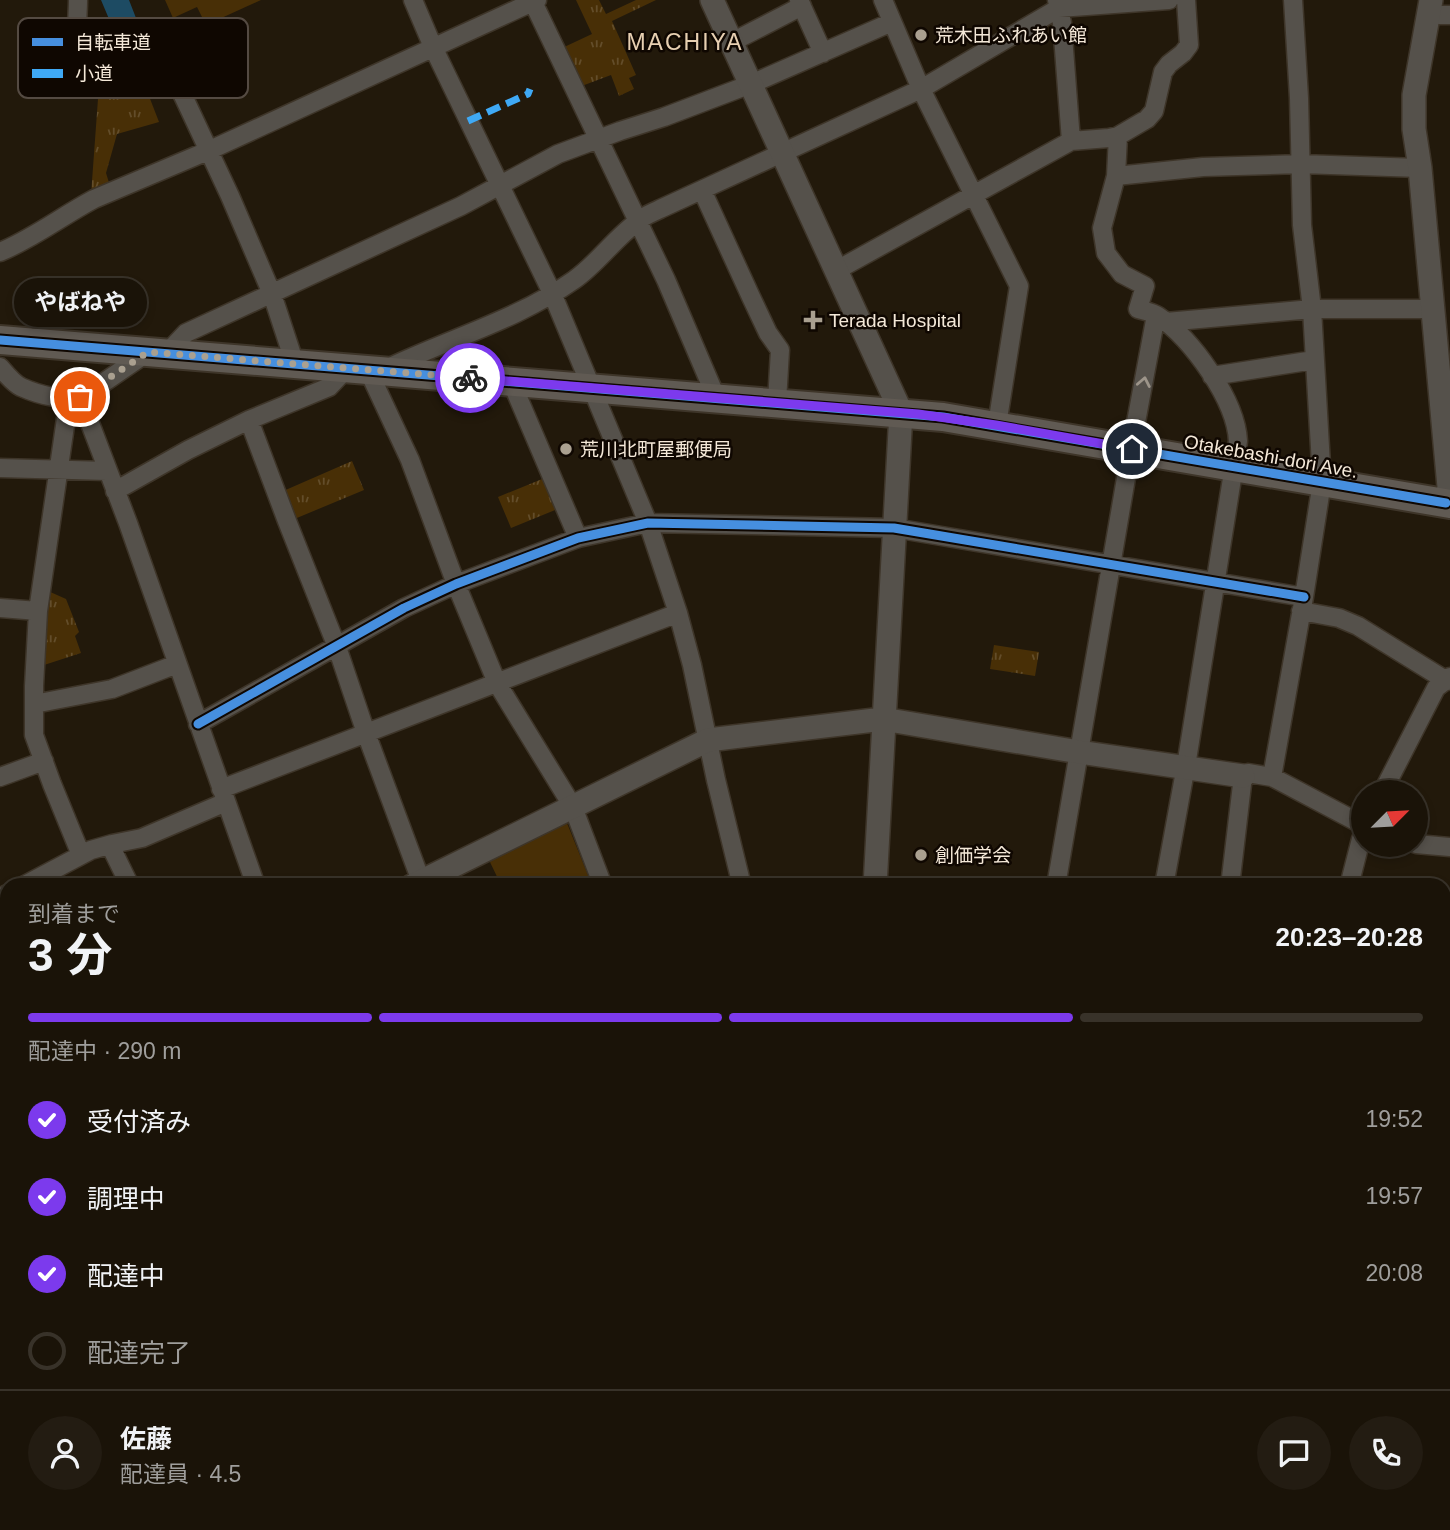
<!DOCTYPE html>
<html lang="ja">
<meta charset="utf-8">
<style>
body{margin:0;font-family:Helvetica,"Noto Sans JP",sans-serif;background:#231c12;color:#f1f3f6;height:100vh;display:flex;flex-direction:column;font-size:26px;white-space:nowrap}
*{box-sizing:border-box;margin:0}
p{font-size:23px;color:#9f9e9c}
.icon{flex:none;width:38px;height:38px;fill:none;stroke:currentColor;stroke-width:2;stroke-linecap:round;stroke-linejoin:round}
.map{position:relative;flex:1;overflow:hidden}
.drawer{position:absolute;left:0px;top:878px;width:1451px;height:653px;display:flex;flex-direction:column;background:#1a1308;border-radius:21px 21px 0 0;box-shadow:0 4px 10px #0003,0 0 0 2px #383229}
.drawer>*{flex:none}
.needle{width:46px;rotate:66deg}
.tools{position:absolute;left:1351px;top:780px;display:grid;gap:14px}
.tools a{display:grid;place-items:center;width:77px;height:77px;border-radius:50%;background:#1a1308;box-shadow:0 4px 10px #0003,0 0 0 2px #383229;font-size:35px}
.pin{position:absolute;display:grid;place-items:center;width:60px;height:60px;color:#fff;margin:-30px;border:4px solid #fff;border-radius:50%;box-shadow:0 2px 7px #0007}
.courier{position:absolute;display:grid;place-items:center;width:70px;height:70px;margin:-35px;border:5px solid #7c3aed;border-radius:50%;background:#fff;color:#222;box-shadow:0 2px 9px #0007}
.bubble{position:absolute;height:49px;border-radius:24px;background:#1a1308;box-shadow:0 4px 10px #0003,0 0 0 2px #383229;font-size:23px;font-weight:700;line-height:49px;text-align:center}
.headline em{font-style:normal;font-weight:700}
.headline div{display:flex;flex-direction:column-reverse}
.headline{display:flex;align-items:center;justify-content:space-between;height:119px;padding:0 28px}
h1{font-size:46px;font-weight:700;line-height:52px}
.bar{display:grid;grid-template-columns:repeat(4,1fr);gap:10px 7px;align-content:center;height:84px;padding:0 28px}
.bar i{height:9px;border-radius:5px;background:#383229}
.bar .current{background:#7c3aed}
.bar p{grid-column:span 4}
.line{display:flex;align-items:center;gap:18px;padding:0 28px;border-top:2px solid #383229}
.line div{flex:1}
.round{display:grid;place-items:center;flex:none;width:74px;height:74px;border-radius:37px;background:#231c12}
ol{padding:0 28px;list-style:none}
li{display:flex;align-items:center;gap:21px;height:77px}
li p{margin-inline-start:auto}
li .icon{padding:7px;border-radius:50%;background:#7c3aed;color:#fff;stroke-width:4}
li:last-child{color:#9f9e9c}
li i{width:38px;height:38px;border:4px solid #383229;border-radius:50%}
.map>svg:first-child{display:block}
.green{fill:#482f06}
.park{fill:url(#park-tufts)}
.water{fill:#1d4b63}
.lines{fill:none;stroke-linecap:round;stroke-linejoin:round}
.minor-casing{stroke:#3e3529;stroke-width:21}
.tertiary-casing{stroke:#3e3529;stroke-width:26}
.primary-casing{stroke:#3e3529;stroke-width:32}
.minor{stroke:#55514b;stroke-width:18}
.tertiary{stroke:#55514b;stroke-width:23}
.primary{stroke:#605a53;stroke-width:28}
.quiet{stroke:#3fa9f5;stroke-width:7;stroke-dasharray:14 7;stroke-linecap:butt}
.cycleway-casing{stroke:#0f0701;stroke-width:13}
.cycleway{stroke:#468fdf;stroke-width:9}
.oneway{stroke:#9d958a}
.done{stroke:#aaa090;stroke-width:7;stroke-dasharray:0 12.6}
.route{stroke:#7c3aed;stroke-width:9}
.poi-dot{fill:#aaa090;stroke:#0f0701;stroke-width:2.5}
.labels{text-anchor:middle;stroke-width:5;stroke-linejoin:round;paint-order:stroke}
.poi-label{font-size:19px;fill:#f4e8d8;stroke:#0f0701;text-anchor:start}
.street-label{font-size:19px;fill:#f4e8d8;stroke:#0f0701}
.quarter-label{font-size:23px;letter-spacing:2px;fill:#e7cfb1;stroke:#0f0701}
.key{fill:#0f0701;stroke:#544a42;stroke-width:2}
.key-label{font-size:19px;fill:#f4e8d8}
</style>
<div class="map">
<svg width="1450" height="1530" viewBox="0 0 1450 1530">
<defs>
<pattern id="park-tufts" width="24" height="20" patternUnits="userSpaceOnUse" patternTransform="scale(1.75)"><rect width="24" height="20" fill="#482f06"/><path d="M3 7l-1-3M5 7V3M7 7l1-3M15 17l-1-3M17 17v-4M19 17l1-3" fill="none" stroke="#634d2a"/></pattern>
</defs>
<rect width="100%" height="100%" fill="#22190b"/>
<path class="green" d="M165,0H261L206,25L197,7L173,18Z
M564,822L567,823L592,885H501L489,860Z"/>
<path class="park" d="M576,0H599L606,14L636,0H656L612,21L636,75L629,78L634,89L619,96L611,75L579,87L560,49L592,34Z
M147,91L159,122L117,134L106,173L110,186L91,195L98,99Z
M352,461L364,490L292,520L281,492Z
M547,477L560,508L511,528L498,497Z
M48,591L66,599L79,632L75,636L81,653L44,665Z
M994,645L1039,652L1035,676L990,669Z
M1450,1329V1415L1444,1420V1333Z"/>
<path class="water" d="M101,0H129L143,36L120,45Z
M1450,1436V1530H758L748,1524H1444V1440Z
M11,1524H315L308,1530H5Z"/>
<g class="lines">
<defs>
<path id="minor" d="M78,0C78,23 72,40 93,55C122,76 142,34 164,55L230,196L272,294L295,364
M413,0L433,47L552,293L648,523L678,613L692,665L716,780L742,886
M799,0L823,53
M883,0L921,89L1019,286L997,425
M1057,0L1062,23L1071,141
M533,2L666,280L716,397
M1428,13L1439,15H1450
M732,42L802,6
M1118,136L1147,119L1154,111L1163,72L1169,64L1183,53L1189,45L1186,0
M1116,176L1203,167L1301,164L1420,168
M702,190L751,297L768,333L780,350L777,402
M0,252C34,238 62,216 94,199L210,150L537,0
M837,270L1071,141L1109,138L1118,136L1116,176L1102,228L1106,253L1122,274L1145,286L1138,309C1144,311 1152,312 1158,316C1192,339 1236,400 1238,441L1187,760L1164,886
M1166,322L1312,309H1432
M167,353L186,333L461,206L558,154L620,131L664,117L751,84L892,22
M0,367C6,374 13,383 21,387C39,395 65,402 84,396L148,352
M386,369C448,339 517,320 574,280C597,264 614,239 637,222C643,216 652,213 660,209L921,89L1059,8L1169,0
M368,370L410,460L456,584L497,683L573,807L603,886
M1212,376L1314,360
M511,381L578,538
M80,397L128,523L256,886
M69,398L38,611L34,686V735L52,784L81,855
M249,420L287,521L337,647L366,733L421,881
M0,468L107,471
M115,491L188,450L249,420L329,387L347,368
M0,608L38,611
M1301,611L1339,618L1358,626L1447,681
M34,704L112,689L177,664
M198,724L404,608L456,584L578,538L648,523L894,528L1304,597
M0,777L44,761
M1272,777L1304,597L1322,482L1312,309L1302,225L1299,98L1293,0
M221,789L678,613
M1382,793L1436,688L1450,677
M1416,844L1450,847
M110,845L130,886
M23,886L91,850L112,844L142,838L226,802
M1056,886L1131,449L1156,315
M1230,886L1243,776L1248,773L1272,777L1363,825
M1349,886L1361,839
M0,898L7,894
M1444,1133L1450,1132
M1444,1330L1450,1325
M472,1524L475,1530
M690,1524L701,1530
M515,1530L529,1524"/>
<path id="tertiary" d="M712,0L901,412L875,886
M1431,0L1414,95V129L1420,168L1449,487L1446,503
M412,886L708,740L883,719L1079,752L1243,776
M0,1094L7,1090"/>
<path id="primary" d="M0,340L943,417L1450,504"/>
</defs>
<use href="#minor" class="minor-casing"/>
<use href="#tertiary" class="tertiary-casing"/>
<use href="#primary" class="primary-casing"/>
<use href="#minor" class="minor"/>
<use href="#tertiary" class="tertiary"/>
<use href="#primary" class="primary"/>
<path class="quiet" d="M468,121L528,94L530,89"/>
<defs>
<path id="cycleway" d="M0,340L943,417L1446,503
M198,724L404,608L456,584L578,538L648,523L894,528L1304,597"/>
</defs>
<use href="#cycleway" class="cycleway-casing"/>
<use href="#cycleway" class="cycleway"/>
</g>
<defs><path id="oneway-chevron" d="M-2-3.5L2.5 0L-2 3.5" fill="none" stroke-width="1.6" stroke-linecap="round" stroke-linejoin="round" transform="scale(1.75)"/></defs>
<use class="oneway" href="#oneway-chevron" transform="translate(1144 382) rotate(-79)"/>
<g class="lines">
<path class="done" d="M80,397L148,352L470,378"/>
<path class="route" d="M470,378L918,414L996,425L1132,449"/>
</g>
<g class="poi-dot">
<circle cx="921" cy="35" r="7"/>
<path d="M809.5 309.5h7v7h7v7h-7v7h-7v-7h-7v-7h7z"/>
<circle cx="566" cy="449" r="7"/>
<circle cx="921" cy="855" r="7"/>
</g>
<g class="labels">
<g class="poi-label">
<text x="935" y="42">荒木田ふれあい館</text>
<text x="829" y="327">Terada Hospital</text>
<text x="580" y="456">荒川北町屋郵便局</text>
<text x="935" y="862">創価学会</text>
</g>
<g class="street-label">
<text transform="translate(1271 456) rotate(10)" y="7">Otakebashi-dori Ave.</text>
</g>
<g class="quarter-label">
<text x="685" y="50">MACHIYA</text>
</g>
</g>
<rect x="18" y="18" width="230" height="80" rx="10" class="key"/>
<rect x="32" y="38" width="31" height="8" fill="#468fdf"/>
<rect x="32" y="69" width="31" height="9" fill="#3fa9f5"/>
<g class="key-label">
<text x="75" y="49">自転車道</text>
<text x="75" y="80">小道</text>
</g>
</svg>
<div class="tools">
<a><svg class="needle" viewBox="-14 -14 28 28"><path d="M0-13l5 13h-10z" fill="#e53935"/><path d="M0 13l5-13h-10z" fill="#9f9e9c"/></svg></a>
</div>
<div class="pin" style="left:80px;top:397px;background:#ea580c"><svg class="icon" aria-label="bag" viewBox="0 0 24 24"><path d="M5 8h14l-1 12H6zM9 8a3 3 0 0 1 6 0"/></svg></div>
<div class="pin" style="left:1132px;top:449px;background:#1f2937"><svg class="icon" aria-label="home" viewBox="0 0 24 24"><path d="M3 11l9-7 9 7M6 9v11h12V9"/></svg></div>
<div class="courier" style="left:470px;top:378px"><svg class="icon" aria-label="bike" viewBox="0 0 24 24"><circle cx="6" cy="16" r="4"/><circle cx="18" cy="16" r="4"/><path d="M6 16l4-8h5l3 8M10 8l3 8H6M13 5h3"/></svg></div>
<div class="bubble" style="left:14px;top:278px;width:133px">やばねや</div>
<section class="drawer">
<div class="headline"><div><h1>3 分</h1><p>到着まで</p></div><em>20:23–20:28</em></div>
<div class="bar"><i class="current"></i><i class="current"></i><i class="current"></i><i></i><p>配達中 · 290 m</p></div>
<ol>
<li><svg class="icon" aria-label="check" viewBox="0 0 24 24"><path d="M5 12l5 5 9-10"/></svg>受付済み<p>19:52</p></li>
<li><svg class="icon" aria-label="check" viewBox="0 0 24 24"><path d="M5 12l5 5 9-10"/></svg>調理中<p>19:57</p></li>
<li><svg class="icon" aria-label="check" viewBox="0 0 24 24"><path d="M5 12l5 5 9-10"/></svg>配達中<p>20:08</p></li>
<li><i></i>配達完了</li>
</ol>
<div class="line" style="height:126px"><a class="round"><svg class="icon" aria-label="person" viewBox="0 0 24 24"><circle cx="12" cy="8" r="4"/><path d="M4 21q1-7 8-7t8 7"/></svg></a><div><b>佐藤</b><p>配達員 · 4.5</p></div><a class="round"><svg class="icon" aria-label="chat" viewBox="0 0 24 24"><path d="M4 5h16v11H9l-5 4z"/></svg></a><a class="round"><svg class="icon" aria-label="phone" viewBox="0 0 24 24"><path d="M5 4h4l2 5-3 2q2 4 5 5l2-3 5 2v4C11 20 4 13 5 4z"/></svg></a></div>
</section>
</div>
